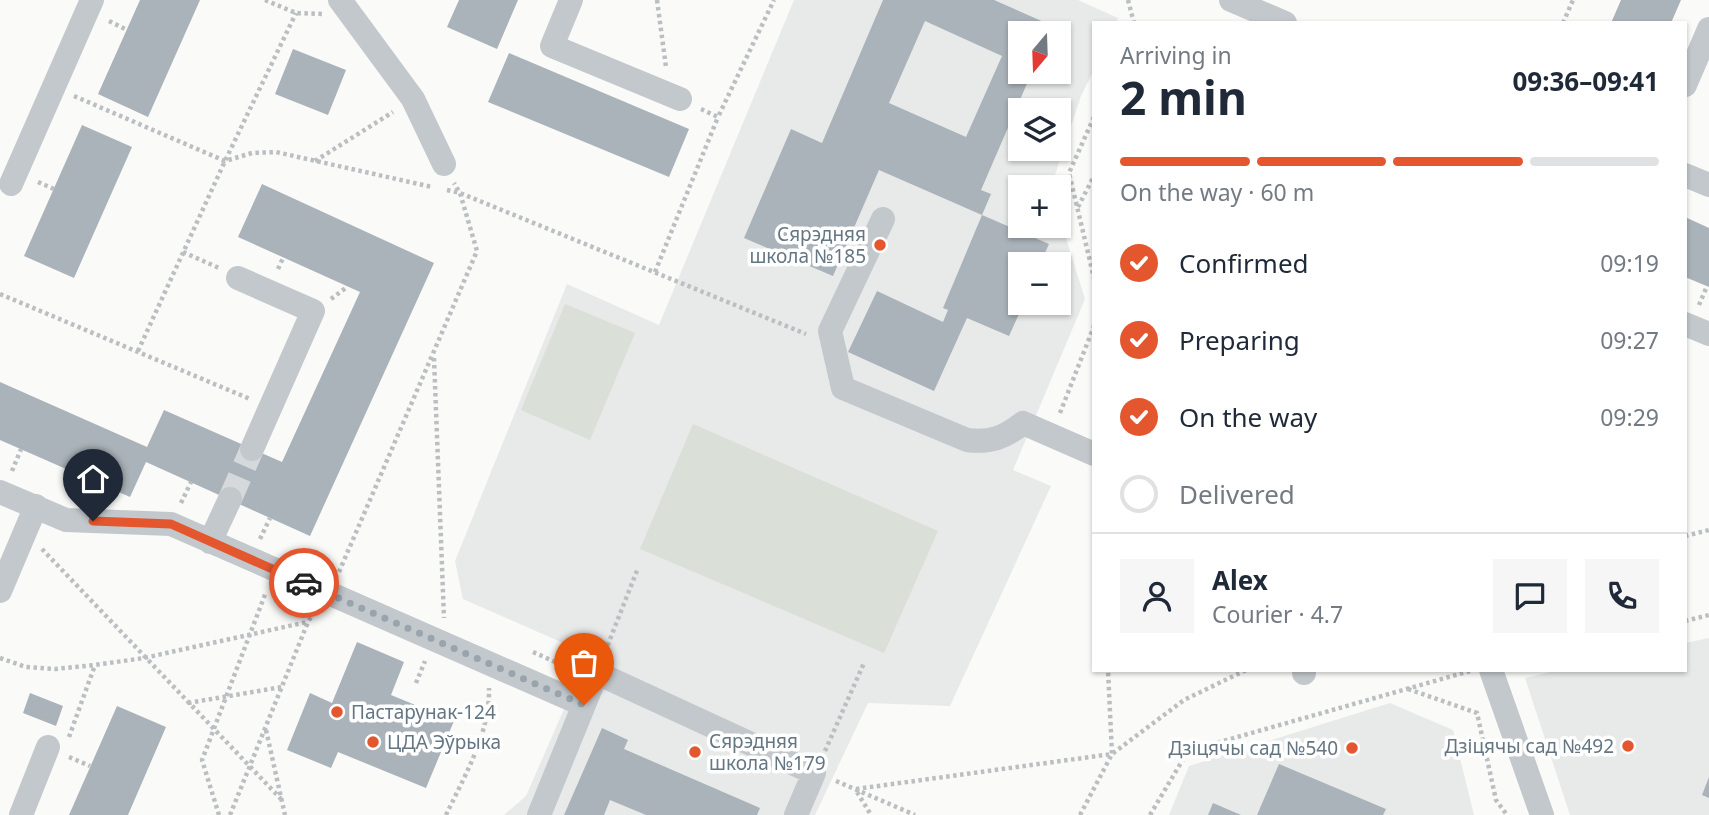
<!DOCTYPE html>
<meta charset="utf-8">
<style>
body{margin:0;font-family:"Noto Sans",sans-serif;background:#f6f6f7;color:#1f2937;height:100vh;display:flex;flex-direction:column;font-size:26px;white-space:nowrap}
*{box-sizing:border-box;margin:0}
p{font-size:23px;color:#747a83}
.icon{flex:none;width:38px;height:38px;fill:none;stroke:currentColor;stroke-width:2;stroke-linecap:round;stroke-linejoin:round}
.map{position:relative;flex:1;overflow:hidden}
.side{position:absolute;left:1092px;top:21px;width:595px;height:651px;display:flex;flex-direction:column;background:#fff;border-radius:0px;box-shadow:0 2px 5px #0004}
.side>*{flex:none}
.needle{width:46px;rotate:199deg}
.tools{position:absolute;left:1008px;top:21px;display:grid;gap:14px}
.tools a{display:grid;place-items:center;width:63px;height:63px;border-radius:0px;background:#fff;box-shadow:0 2px 5px #0004;font-size:35px}
.pin{position:absolute;display:grid;place-items:center;width:60px;height:60px;color:#fff;margin:-72px -30px;border-radius:50% 50% 50% 0;rotate:-45deg;box-shadow:0 0 7px #0007}
.pin .icon{rotate:45deg}
.courier{position:absolute;display:grid;place-items:center;width:70px;height:70px;margin:-35px;border:5px solid #e4572e;border-radius:50%;background:#fff;color:#222;box-shadow:0 2px 9px #0007}
.head em{font-style:normal;font-weight:700}
.head div{display:flex;flex-direction:column-reverse}
.head{display:flex;align-items:center;justify-content:space-between;height:119px;padding:0 28px}
h1{font-size:46px;font-weight:700;line-height:52px}
.bar{display:grid;grid-template-columns:repeat(4,1fr);gap:10px 7px;align-content:center;height:84px;padding:0 28px}
.bar i{height:9px;border-radius:5px;background:#e0e1e3}
.bar .on{background:#e4572e}
.bar p{grid-column:span 4}
.line{display:flex;align-items:center;gap:18px;padding:0 28px;border-top:2px solid #e0e1e3}
.line div{flex:1}
.round{display:grid;place-items:center;flex:none;width:74px;height:74px;border-radius:0px;background:#f6f6f7}
ol{padding:0 28px;list-style:none}
li{display:flex;align-items:center;gap:21px;height:77px}
li p{margin-inline-start:auto}
li .icon{padding:7px;border-radius:50%;background:#e4572e;color:#fff;stroke-width:4}
li:last-child{color:#747a83}
li i{width:38px;height:38px;border:4px solid #e0e1e3;border-radius:50%}
.map>svg:first-child{display:block}
.built{fill:#e8e9e9;fill-rule:evenodd}
.green{fill:#dadfd7}
.building{fill:#aab3b9;fill-rule:evenodd}
.lines{fill:none;stroke-linecap:round;stroke-linejoin:round}
.minor-tunnel{stroke:#d5d9db;stroke-width:24;stroke-dasharray:24 12;stroke-linecap:butt}
.path{stroke:#bbbfc2;stroke-width:4.5;stroke-dasharray:3.5 3.5;stroke-linecap:butt}
.minor{stroke:#c3c8cc;stroke-width:24}
.done{stroke:#99a4ac;stroke-width:7;stroke-dasharray:0 12.6}
.route{stroke:#e4572e;stroke-width:9}
.poi-dot{fill:#e4572e;stroke:#fff;stroke-width:2.5}
.labels{text-anchor:middle;stroke-width:7;stroke-linejoin:round;paint-order:stroke}
.poi-label{font-size:19px;fill:#657683;stroke:#fff;text-anchor:end}
</style>
<div class="map">
<svg width="1709" height="815" viewBox="0 0 1709 815">
<rect width="100%" height="100%" fill="#fafaf8"/>
<path class="built" d="M794,0H1078L1118,18L1116,23H1094V70L1081,96L1051,187H1020V226H1059V216L1085,299L1013,470L1051,486L950,706L868,703L815,815H504L526,796L588,654L463,599L455,561L567,284L659,325ZM1020,33H1059V72H1020ZM1020,110H1059V149H1020ZM1020,264H1059V303H1020Z
M1709,638V815H1570L1525,678L1559,670H1685V643Z
M1390,703L1453,730L1474,815H1169L1189,766Z"/>
<path class="green" d="M565,304L635,333L590,440L521,410Z
M693,424L938,531L884,653L640,549Z"/>
<path class="building" d="M140,0H200L148,117L98,94Z
M459,0H518L497,49L447,27Z
M883,0H994L1071,34L1061,58H1059V33H1020V72H1032L981,190L991,194L982,215L879,170L833,276L744,238L791,129L822,143ZM925,21L1002,56L966,137L889,103Z
M1621,0H1681L1671,23H1611Z
M293,49L346,70L328,115L275,94Z
M509,53L689,129L669,177L488,102Z
M82,125L132,147L74,278L24,256Z
M262,184L434,263L310,536L146,462L130,497L0,440V382L147,447L164,410L282,462L360,292L238,237Z
M982,215L1049,244L1040,264H1020V303H1024L1009,336L967,318L934,391L848,352L877,291L943,322L948,310L943,308Z
M1685,217L1709,228V287L1685,277Z
M357,642L404,662L391,695L454,721L426,788L338,752L331,768L287,750L310,693L332,703Z
M30,693L63,706L56,726L23,713Z
M117,706L166,727L128,815H69Z
M602,728L628,740L624,749L760,808L757,815H646L610,800L604,815H564Z
M1279,764L1386,809L1383,815H1257Z
M1709,777V798L1702,795Z
M1213,803L1241,815H1208Z"/>
<g class="lines">
<path class="minor-tunnel" d="M230,499L252,449"/>
<path class="path" d="M265,0L296,13L322,14
M657,0L666,67
M1128,0L1134,23
M109,21L127,30
M1563,23L1573,0
M74,96L225,161L252,153L276,152L432,187
M701,109L718,117L774,0
M1094,117L1069,173L1094,278
M315,161L393,112
M38,182L54,189
M447,190L460,193L806,334
M1078,207L1094,176
M183,252L219,268
M278,269L283,258
M655,272L718,117
M0,294L250,399
M331,299L347,287
M1699,305L1707,286
M138,351L225,161L296,13
M434,358L444,618
M1060,413L1094,326
M12,471L21,449
M77,496L86,478
M181,503L191,482
M1685,536L1709,530
M260,539L270,518
M42,549L281,799
M339,572L477,251L460,193L454,183
M1685,621L1709,615
M533,652L573,670
M605,652L638,568
M0,658L26,667L55,669L95,665L144,658L307,622
M416,683L425,661
M1408,689L1477,713L1496,800L1507,815
M188,703L282,687
M266,730L285,815
M69,737L95,665
M825,751L864,663
M69,757L90,766
M836,781L915,815
M856,789L1112,754L1108,670
M857,792L871,815
M219,815L202,760L266,592
M230,815L308,622L314,612
M446,815C465,775 490,733 489,688
M1080,815L1112,754L1184,700L1246,670
M1150,815L1188,751L1470,671"/>
<path class="minor" d="M340,0L413,99L444,164
M571,0L552,46L680,99
M1231,0L1285,23
M1685,85L1709,29
M1685,175L1709,185
M11,184L92,0
M883,219L830,331L843,388L967,440C990,443 1004,438 1023,423L1094,454
M238,278L313,311L252,449
M1685,324L1709,334
M0,492L66,520L171,524L584,705
M210,542L230,499
M0,591L36,506
M1304,670V673
M1491,670L1542,815
M21,815L48,747
M539,815L597,673L814,773L796,815"/>
</g>
<g class="lines">
<path class="done" d="M304,583L584,705"/>
<path class="route" d="M93,521L171,524L304,583"/>
</g>
<g class="poi-dot">
<circle cx="880" cy="245" r="7"/>
<circle cx="337" cy="712" r="7"/>
<circle cx="373" cy="742" r="7"/>
<circle cx="1628" cy="746" r="7"/>
<circle cx="1352" cy="748" r="7"/>
<circle cx="695" cy="752" r="7"/>
</g>
<g class="labels">
<g class="poi-label">
<text x="866" y="241">Сярэдняя<tspan x="866" dy="22">школа №185</tspan></text>
<text x="351" y="719" text-anchor="start">Пастарунак-124</text>
<text x="709" y="748" text-anchor="start">Сярэдняя<tspan x="709" dy="22">школа №179</tspan></text>
<text x="387" y="749" text-anchor="start">ЦДА Эўрыка</text>
<text x="1614" y="753">Дзіцячы сад №492</text>
<text x="1338" y="755">Дзіцячы сад №540</text>
</g>
</g>
</svg>
<div class="tools">
<a><svg class="needle" viewBox="-14 -14 28 28"><path d="M0-13l5 13h-10z" fill="#e53935"/><path d="M0 13l5-13h-10z" fill="#747a83"/></svg></a>
<a><svg class="icon" aria-label="layers" viewBox="0 0 24 24"><path d="M12 4l9 5-9 5-9-5zM3 14l9 5 9-5"/></svg></a>
<a>+</a>
<a>−</a>
</div>
<div class="pin" style="left:584px;top:705px;background:#ea580c"><svg class="icon" aria-label="bag" viewBox="0 0 24 24"><path d="M5 8h14l-1 12H6zM9 8a3 3 0 0 1 6 0"/></svg></div>
<div class="pin" style="left:93px;top:521px;background:#1f2937"><svg class="icon" aria-label="home" viewBox="0 0 24 24"><path d="M3 11l9-7 9 7M6 9v11h12V9"/></svg></div>
<div class="courier" style="left:304px;top:583px"><svg class="icon" aria-label="car" viewBox="0 0 24 24"><path d="M5 17H2v-5l4-1 3-4h7l3 4 3 1v5h-3M9 17h6M6 11h13"/><circle cx="7" cy="17" r="2"/><circle cx="17" cy="17" r="2"/></svg></div>
<section class="side">
<div class="head"><div><h1>2 min</h1><p>Arriving in</p></div><em>09:36–09:41</em></div>
<div class="bar"><i class="on"></i><i class="on"></i><i class="on"></i><i></i><p>On the way · 60 m</p></div>
<ol>
<li><svg class="icon" aria-label="check" viewBox="0 0 24 24"><path d="M5 12l5 5 9-10"/></svg>Confirmed<p>09:19</p></li>
<li><svg class="icon" aria-label="check" viewBox="0 0 24 24"><path d="M5 12l5 5 9-10"/></svg>Preparing<p>09:27</p></li>
<li><svg class="icon" aria-label="check" viewBox="0 0 24 24"><path d="M5 12l5 5 9-10"/></svg>On the way<p>09:29</p></li>
<li><i></i>Delivered</li>
</ol>
<div class="line" style="height:126px"><a class="round"><svg class="icon" aria-label="person" viewBox="0 0 24 24"><circle cx="12" cy="8" r="4"/><path d="M4 21q1-7 8-7t8 7"/></svg></a><div><b>Alex</b><p>Courier · 4.7</p></div><a class="round"><svg class="icon" aria-label="chat" viewBox="0 0 24 24"><path d="M4 5h16v11H9l-5 4z"/></svg></a><a class="round"><svg class="icon" aria-label="phone" viewBox="0 0 24 24"><path d="M5 4h4l2 5-3 2q2 4 5 5l2-3 5 2v4C11 20 4 13 5 4z"/></svg></a></div>
</section>
</div>
